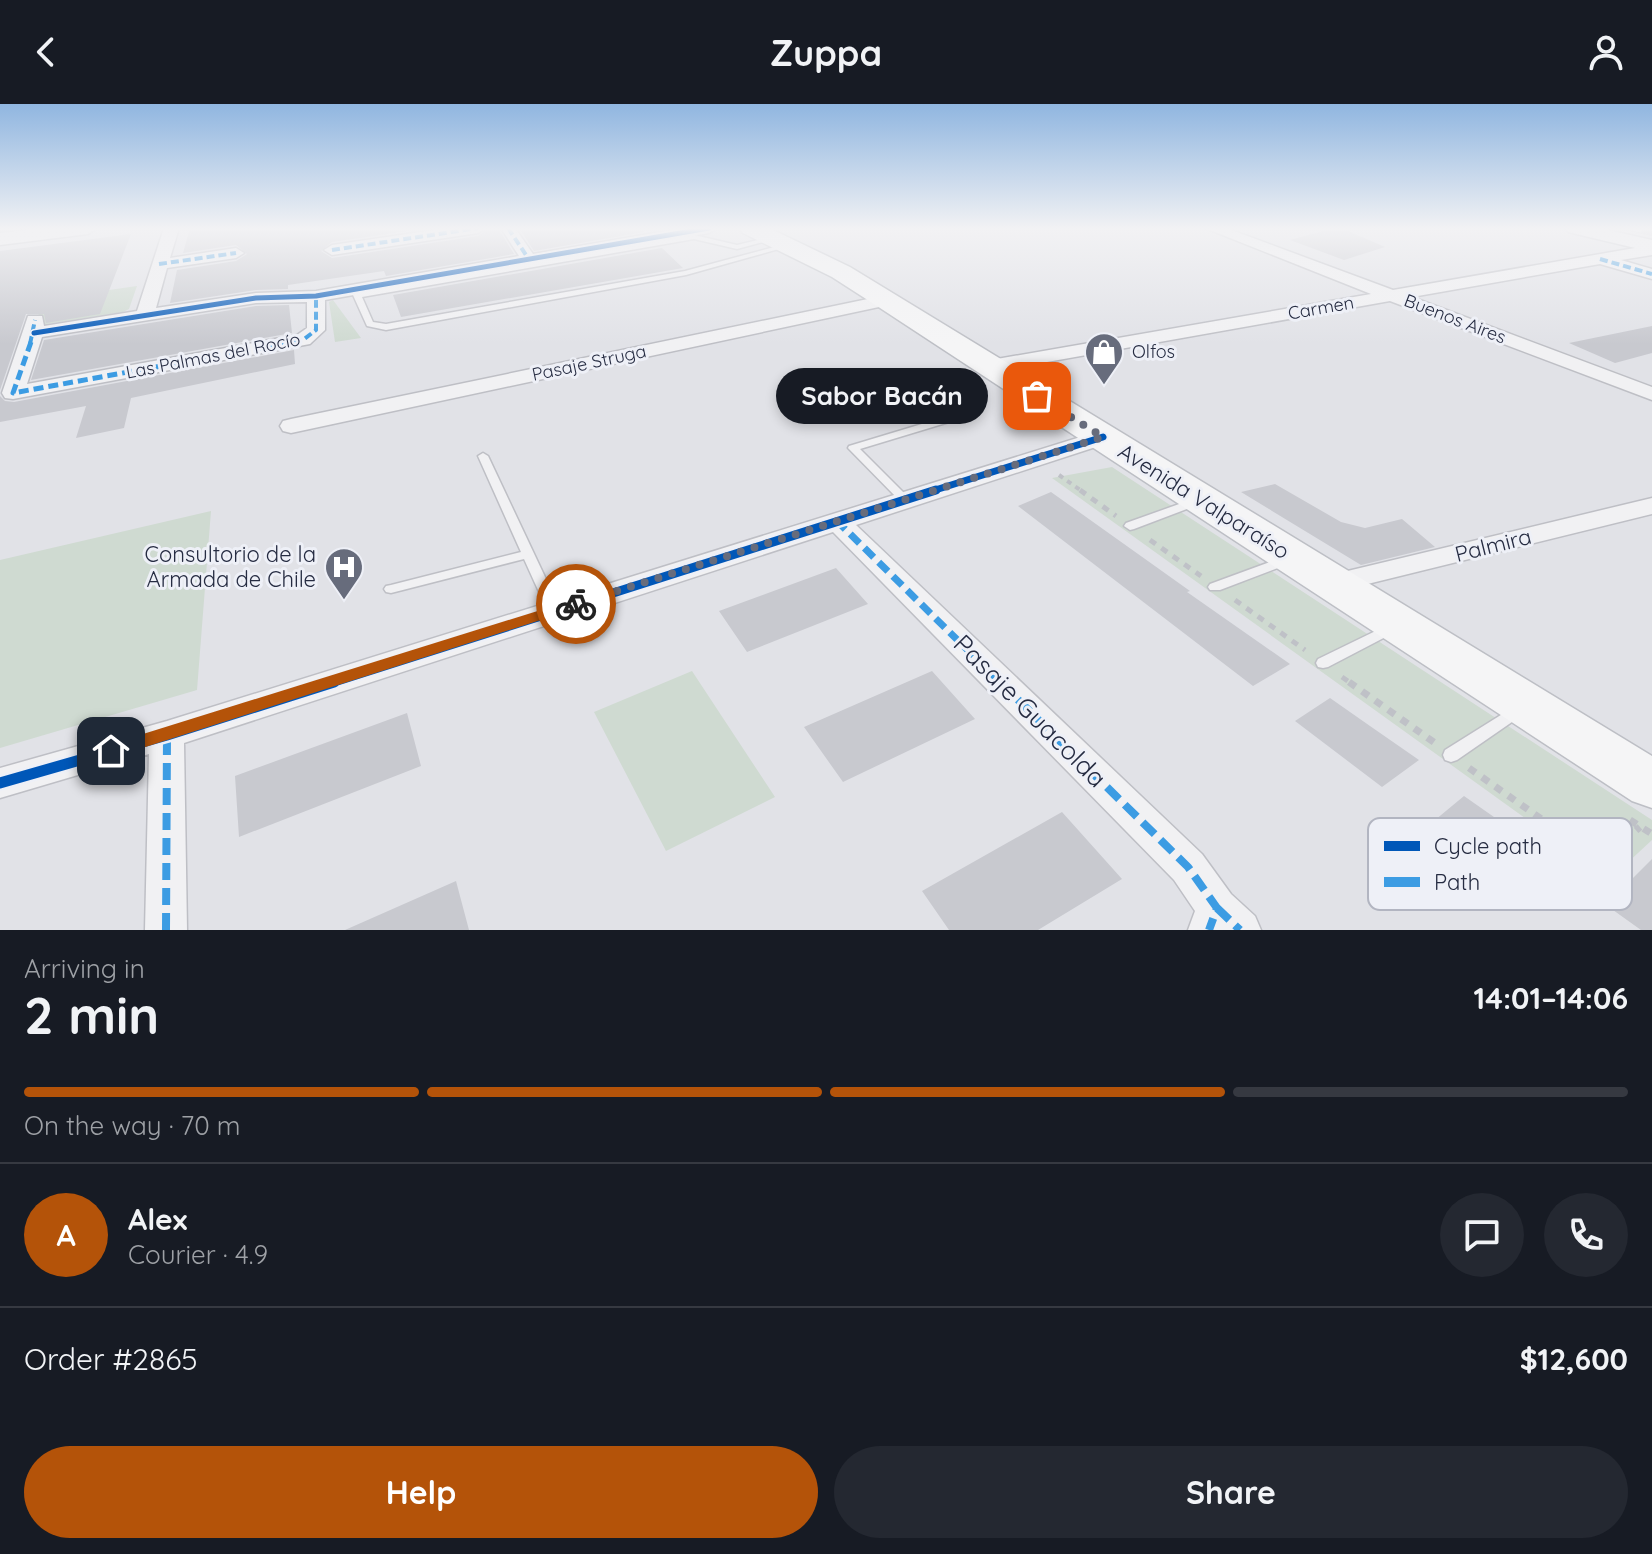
<!DOCTYPE html>
<meta charset="utf-8">
<style>
body{margin:0;font-family:Quicksand,sans-serif;background:#242831;color:#f1f3f6;height:100vh;display:flex;flex-direction:column;font-size:30px;white-space:nowrap}
*{box-sizing:border-box;margin:0}
p{font-size:26px;color:#9ea1a6}
.icon{flex:none;width:44px;height:44px;fill:none;stroke:currentColor;stroke-width:2;stroke-linecap:round;stroke-linejoin:round}
.map{position:relative;height:826px;overflow:hidden}
.panel{display:flex;flex-direction:column;background:#171b24;flex:1}
.panel>*{flex:none}
.pin{position:absolute;display:grid;place-items:center;width:68px;height:68px;color:#fff;margin:-34px;border-radius:16px;box-shadow:0 4px 12px #0006}
.courier{position:absolute;display:grid;place-items:center;width:80px;height:80px;margin:-40px;border:6px solid #b45309;border-radius:50%;background:#fff;color:#222;box-shadow:0 2px 10px #0007}
.bubble{position:absolute;height:56px;border-radius:28px;background:#171b24;box-shadow:0 4px 12px #0003;font-size:26px;font-weight:700;line-height:56px;text-align:center}
.summary em{font-style:normal;font-weight:700}
.summary div{display:flex;flex-direction:column-reverse}
.summary{display:flex;align-items:center;justify-content:space-between;height:136px;padding:0 24px}
h1{font-size:52px;font-weight:700;line-height:60px}
.bar{display:grid;grid-template-columns:repeat(4,1fr);gap:12px 8px;align-content:center;height:96px;padding:0 24px}
.bar i{height:10px;border-radius:6px;background:#363941}
.bar .on{background:#b45309}
.bar p{grid-column:span 4}
.line{display:flex;align-items:center;gap:20px;padding:0 24px;border-top:2px solid #363941}
.line div{flex:1}
.round{display:grid;place-items:center;flex:none;width:84px;height:84px;border-radius:42px;background:#242831}
.cta{display:flex;gap:16px;margin-top:auto;padding:16px 24px}
.cta a{flex:1;height:92px;border-radius:48px;background:#b45309;color:#fff;font-size:32px;font-weight:700;line-height:92px;text-align:center}
.cta a+a{background:#242831;color:#f1f3f6}
header{display:flex;justify-content:space-between;align-items:center;height:104px;padding:0 24px;background:#171b24;font-size:36px;font-weight:700}
.map>svg:first-child{display:block}
.green{fill:#cfdad1}
.building{fill:#c8c9cf}
.lines{fill:none;stroke-linecap:round;stroke-linejoin:round}
.service-casing{stroke:#bebfc5;stroke-width:3}
.minor-casing{stroke:#bebfc5;stroke-width:3}
.tertiary-casing{stroke:#bebfc5;stroke-width:3}
.primary-casing{stroke:#bdbfc5;stroke-width:3}
.path-far2{stroke:#bfc1c7;stroke-width:4;stroke-dasharray:5 5;stroke-linecap:butt}
.path-far1{stroke:#bfc1c7;stroke-width:5;stroke-dasharray:7 7;stroke-linecap:butt}
.path{stroke:#bfc1c7;stroke-width:7;stroke-dasharray:8 8;stroke-linecap:butt}
.service{fill:#f1f1f3;fill-rule:evenodd}
.minor{fill:#f1f1f3;fill-rule:evenodd}
.tertiary{fill:#f1f1f3;fill-rule:evenodd}
.primary{fill:#f5f5f6;fill-rule:evenodd}
.rail-casing{stroke:#cacbce;stroke-width:6}
.rail{stroke:#eef0f7;stroke-width:4;stroke-dasharray:12;stroke-linecap:butt}
.quiet-far3{stroke:#3c9ce3;stroke-width:4;stroke-dasharray:8 4;stroke-linecap:butt}
.quiet-far2{stroke:#3c9ce3;stroke-width:5;stroke-dasharray:10 5;stroke-linecap:butt}
.quiet-far1{stroke:#3c9ce3;stroke-width:7;stroke-dasharray:13 7;stroke-linecap:butt}
.quiet{stroke:#3c9ce3;stroke-width:8;stroke-dasharray:17 8;stroke-linecap:butt}
.cycleway-far3-casing{stroke:#eef0f7;stroke-width:8}
.cycleway-far2-casing{stroke:#eef0f7;stroke-width:11}
.cycleway-far1-casing{stroke:#eef0f7;stroke-width:14}
.cycleway-casing{stroke:#eef0f7;stroke-width:16}
.cycleway-far3{stroke:#0057b8;stroke-width:5}
.cycleway-far2{stroke:#0057b8;stroke-width:7}
.cycleway-far1{stroke:#0057b8;stroke-width:9}
.cycleway{stroke:#0057b8;stroke-width:11}
.route{fill:#b45309}
.done{stroke:#676c7c;stroke-width:8;stroke-dasharray:0 14.4}
.labels{text-anchor:middle;stroke-width:6;stroke-linejoin:round;paint-order:stroke}
.far-street-label{font-size:18px;fill:#262c42;stroke:#eef0f7}
.far-poi-label{font-size:18px;fill:#262c42;stroke:#eef0f7;text-anchor:start}
.street-label{font-size:22px;fill:#262c42;stroke:#eef0f7}
.poi-label{font-size:22px;fill:#262c42;stroke:#eef0f7;text-anchor:end}
.near-street-label{font-size:26px;fill:#262c42;stroke:#eef0f7}
.key{fill:#eef0f7;stroke:#b2b5c1;stroke-width:2}
.key-label{font-size:22px;fill:#262c42}
</style>
<header><svg class="icon" aria-label="back" viewBox="0 0 24 24"><path d="M15 5l-7 7 7 7"/></svg>Zuppa<svg class="icon" aria-label="person" viewBox="0 0 24 24"><circle cx="12" cy="8" r="4"/><path d="M4 21q1-7 8-7t8 7"/></svg></header>
<div class="map">
<svg width="1652" height="826" viewBox="0 0 1652 826">
<rect width="100%" height="100%" fill="#e1e2e7"/>
<path class="green" d="M137,182L129,205L123,208L40,221L44,214H37L46,195Z
M333,196L361,234L335,238L329,198Z
M1112,363L1652,716V736L1610,775L1052,374Z
M211,407L197,586L0,644V456Z
M692,567L775,693L666,747L594,608Z"/>
<path class="building" d="M190,124H428L332,138L321,147L332,154L478,132L489,124H498L514,150L386,172L384,167L288,181V185L256,186L170,199L177,166L236,157L247,150L236,141L183,149Z
M519,124H643L644,128L534,147Z
M1334,124H1341L1385,143L1344,156L1290,136Z
M131,130L100,210L46,219L44,210H26L0,286V147Z
M662,144L683,164L401,213L393,191Z
M289,201L292,229L31,276L44,236L256,202Z
M1652,222V249L1615,259L1569,239Z
M294,246L295,260L131,294L124,324L76,334L86,302L0,318V292L5,297L14,298Z
M1275,380L1341,418L1365,424L1402,415L1435,443L1361,461L1241,388Z
M1051,388L1190,487L1187,488L1290,560L1253,582L1018,402Z
M836,464L868,500L747,548L719,507Z
M932,567L975,615L843,678L804,623Z
M1330,594L1370,622L1419,656L1382,683L1295,617Z
M407,609L421,662L239,733L235,672Z
M1464,692L1514,727L1575,770L1539,805L1429,721Z
M1062,708L1122,775L1038,826H949L922,787Z
M1652,755V826H1641L1606,801Z
M456,777L469,826H345Z"/>
<g class="lines">
<defs>
<path id="service" d="M694,131L737,141L774,132L778,134L737,145L694,135L362,193L373,218L386,220L685,167L789,139L793,141L686,171L386,226L367,222L353,191L357,189Z
M955,310L960,313L959,315L860,345L910,395L908,397H900L848,344L849,342Z
M483,349L488,352L561,507L559,510H549L524,455L391,489L386,488L384,485L386,482L391,481L521,448L478,352Z
M1196,394L1202,398L1200,400L1134,425L1130,426L1124,422L1126,419Z
M1286,452L1291,453L1292,456L1291,459L1220,486H1210L1208,483L1210,480Z
M1392,519L1397,521L1399,524L1397,527L1328,563L1323,564L1318,563L1316,559L1318,555Z
M1520,599L1525,601L1528,605L1525,609L1457,656L1451,658L1445,656L1443,651L1445,646Z"/>
<path id="minor" d="M164,124H179L170,154L236,144L244,149L236,154L167,164L156,204L256,189L316,187L519,152L501,124H515L533,150L683,124H717L709,129L325,196V226L310,240L13,295L5,294L2,289L28,212H42L44,222L137,207ZM307,198V224L297,231L27,280L42,233L256,199Z
M448,124H486L478,129L332,151L324,146L332,141Z
M1205,124H1226L1393,186L1652,141V151L1621,156L1652,165V175L1600,160L1412,193L1652,283V296L1390,197L991,268L981,262L991,256L1371,190Z
M887,191L896,196L893,200L291,329L283,327L280,322L283,317L291,315Z
M1103,326L1111,328L1114,333L1111,338L856,421L1202,750L1231,790L1255,812L1261,826H1188L1195,807L1174,776L833,428L184,639L187,826H145L149,650L0,694V664L167,617Z
M1652,394V410L1335,488L1325,486L1321,479L1325,472L1335,470Z"/>
<path id="tertiary" d="M44,124H97L88,130L0,141V129Z
M1566,124H1599L1652,136V148L1568,128Z"/>
<path id="primary" d="M739,124H769L850,163L1652,652V704L1632,697L877,202L832,173L743,129Z"/>
</defs>
<use href="#service" class="service-casing"/>
<use href="#minor" class="minor-casing"/>
<use href="#tertiary" class="tertiary-casing"/>
<use href="#primary" class="primary-casing"/>
<path class="path-far2" d="M1059,371L1083,388"/>
<path class="path-far1" d="M1080,386L1116,412
M1150,436L1201,472
M1235,496L1305,546
M1342,573L1352,580"/>
<path class="path" d="M1349,578L1435,639
M1469,664L1601,757L1640,723
M1630,716L1652,730"/>
<use href="#service" class="service"/>
<use href="#minor" class="minor"/>
<use href="#tertiary" class="tertiary"/>
<use href="#primary" class="primary"/>
<defs>
<path id="rail" d="M1630,124L1652,129"/>
</defs>
<use href="#rail" class="rail-casing"/>
<use href="#rail" class="rail"/>
<path class="quiet-far3" d="M508,124L528,154
M332,146L478,124
M1600,155L1652,170
M159,160L236,149
M30,240L35,216
M282,240L303,236L316,226V192L323,190"/>
<path class="quiet-far2" d="M31,238L13,289L293,238"/>
<path class="quiet-far1" d="M836,416L1002,580"/>
<path class="quiet" d="M1000,578L1188,763L1217,804L1209,826
M1217,804L1240,826
M166,826L167,631"/>
<defs>
<path id="cycleway-far3" d="M34,229L256,194L316,192L709,124"/>
<path id="cycleway-far2" d="M929,388L1103,333"/>
<path id="cycleway-far1" d="M328,580L936,386"/>
<path id="cycleway" d="M0,679L167,631L334,578"/>
</defs>
<use href="#cycleway-far3" class="cycleway-far3-casing"/>
<use href="#cycleway-far2" class="cycleway-far2-casing"/>
<use href="#cycleway-far1" class="cycleway-far1-casing"/>
<use href="#cycleway" class="cycleway-casing"/>
<use href="#cycleway-far3" class="cycleway-far3"/>
<use href="#cycleway-far2" class="cycleway-far2"/>
<use href="#cycleway-far1" class="cycleway-far1"/>
<use href="#cycleway" class="cycleway"/>
</g>
<linearGradient id="sky" x2="0" y2="1"><stop stop-color="#90b6e0"/><stop offset="0.52" stop-color="#f2f2f4"/><stop offset="1" stop-color="#f2f2f4" stop-opacity="0"/></linearGradient>
<rect width="1652" height="240" fill="url(#sky)"/>
<path class="route" d="M576,495L583,500L581,503L111,654L103,647L111,640Z"/>
<g class="lines">
<path class="done" d="M576,500L1103,333L1037,292"/>
</g>
<defs>
<symbol id="shop-pin" viewBox="-11 -11 22 30"><path d="M0 17L-7.5 6A9.5 9.5 0 1 1 7.5 6Z" fill="#676c7c" stroke="#eef0f7"/><path d="M-5-2.5h2.3a2.7 3.5 0 0 1 5.4 0H5L5.5 6h-11ZM-1.5-2.5h3a1.5 2.3 0 0 0-3 0Z" fill="#fff"/></symbol>
<symbol id="hospital-pin" viewBox="-11 -11 22 30"><path d="M0 17L-7.5 6A9.5 9.5 0 1 1 7.5 6Z" fill="#676c7c" stroke="#eef0f7"/><path d="M-5-5h3v3.5h4V-5h3V5h-3V1.5h-4V5h-3Z" fill="#fff"/></symbol>
</defs>
<g fill-rule="evenodd">
<use href="#shop-pin" x="1082" y="226" width="44" height="60"/>
<use href="#hospital-pin" x="322" y="441" width="44" height="60"/>
</g>
<g class="labels">
<g class="far-street-label">
<text transform="translate(1321 204) rotate(-10)" y="6">Carmen</text>
<text transform="translate(1455 215) rotate(21)" y="6">Buenos Aires</text>
<text transform="translate(213 252) rotate(-11)" y="6">Las Palmas del Rocío</text>
<text transform="translate(589 259) rotate(-12)" y="6">Pasaje Struga</text>
</g>
<g class="far-poi-label">
<text x="1132" y="254">Olfos</text>
</g>
<g class="street-label">
<text transform="translate(1204 397) rotate(32)" y="8">Avenida Valparaíso</text>
<text transform="translate(1493 441) rotate(-14)" y="8">Palmira</text>
</g>
<g class="poi-label">
<text x="316" y="458">Consultorio de la<tspan x="316" dy="25">Armada de Chile</tspan></text>
</g>
<g class="near-street-label">
<text transform="translate(1030 607) rotate(45)" y="9">Pasaje Guacolda</text>
</g>
</g>
<rect x="1368" y="714" width="264" height="92" rx="12" class="key"/>
<rect x="1384" y="737" width="36" height="10" fill="#0057b8"/>
<rect x="1384" y="773" width="36" height="10" fill="#3c9ce3"/>
<g class="key-label">
<text x="1434" y="750">Cycle path</text>
<text x="1434" y="786">Path</text>
</g>
</svg>
<div class="pin" style="left:1037px;top:292px;background:#ea580c"><svg class="icon" aria-label="bag" viewBox="0 0 24 24"><path d="M5 8h14l-1 12H6zM9 8a3 3 0 0 1 6 0"/></svg></div>
<div class="pin" style="left:111px;top:647px;background:#1f2937"><svg class="icon" aria-label="home" viewBox="0 0 24 24"><path d="M3 11l9-7 9 7M6 9v11h12V9"/></svg></div>
<div class="courier" style="left:576px;top:500px"><svg class="icon" aria-label="bike" viewBox="0 0 24 24"><circle cx="6" cy="16" r="4"/><circle cx="18" cy="16" r="4"/><path d="M6 16l4-8h5l3 8M10 8l3 8H6M13 5h3"/></svg></div>
<div class="bubble" style="left:776px;top:264px;width:212px">Sabor Bacán</div>
</div>
<section class="panel">
<div class="summary"><div><h1>2 min</h1><p>Arriving in</p></div><em>14:01–14:06</em></div>
<div class="bar"><i class="on"></i><i class="on"></i><i class="on"></i><i></i><p>On the way · 70 m</p></div>
<div class="line" style="height:144px"><b class="round" style="background:#b45309;color:#fff">A</b><div><b>Alex</b><p>Courier · 4.9</p></div><a class="round"><svg class="icon" aria-label="chat" viewBox="0 0 24 24"><path d="M4 5h16v11H9l-5 4z"/></svg></a><a class="round"><svg class="icon" aria-label="phone" viewBox="0 0 24 24"><path d="M5 4h4l2 5-3 2q2 4 5 5l2-3 5 2v4C11 20 4 13 5 4z"/></svg></a></div>
<div class="line" style="height:104px"><div>Order #2865</div><b>$12,600</b></div>
<div class="cta"><a>Help</a><a>Share</a></div>
</section>
